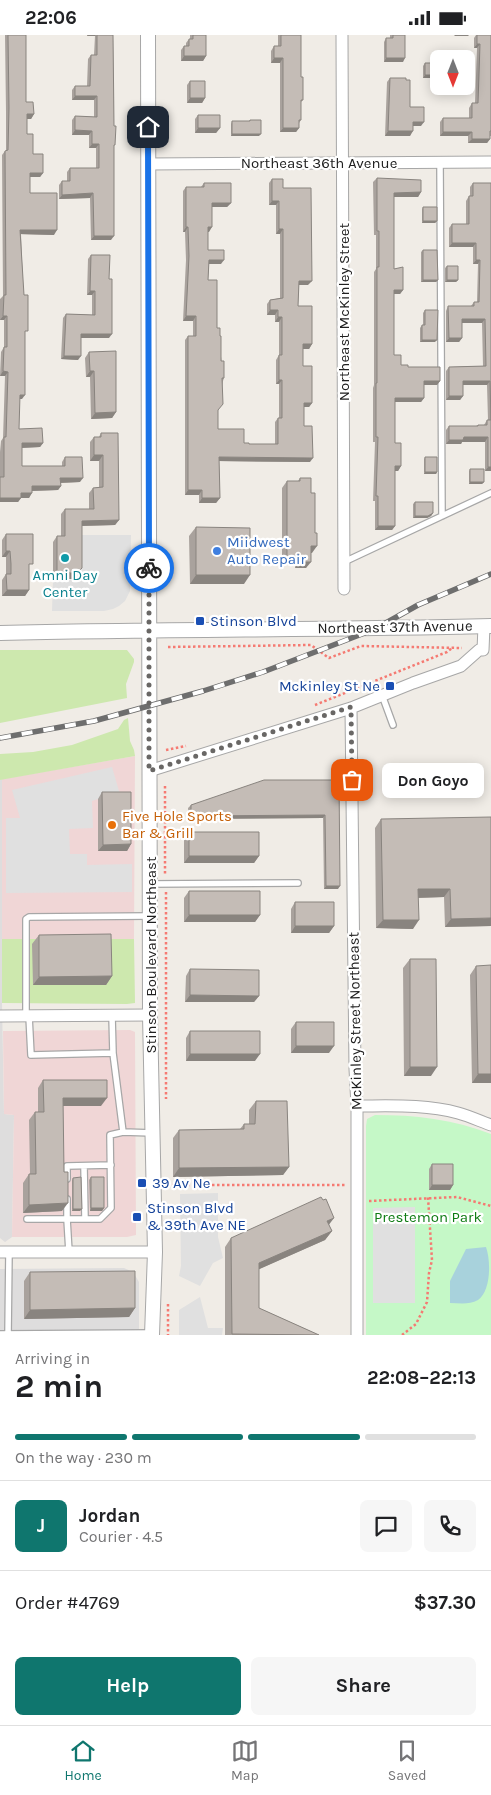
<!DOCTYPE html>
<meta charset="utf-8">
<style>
body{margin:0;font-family:Karla,sans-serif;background:#f6f6f6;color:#202124;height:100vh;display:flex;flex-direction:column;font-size:19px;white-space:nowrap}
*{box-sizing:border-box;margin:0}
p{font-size:16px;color:#757577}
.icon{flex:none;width:28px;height:28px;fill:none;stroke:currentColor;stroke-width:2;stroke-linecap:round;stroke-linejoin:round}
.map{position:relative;height:1300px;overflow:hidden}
.drawer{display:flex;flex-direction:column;background:#fff;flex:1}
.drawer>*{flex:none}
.needle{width:32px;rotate:180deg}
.buttons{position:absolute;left:430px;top:15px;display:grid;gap:10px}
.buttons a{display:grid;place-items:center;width:45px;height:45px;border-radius:8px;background:#fff;box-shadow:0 2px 12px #0003;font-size:25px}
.pin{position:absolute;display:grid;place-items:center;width:42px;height:42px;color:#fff;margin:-21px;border-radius:10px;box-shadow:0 2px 8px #0006}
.courier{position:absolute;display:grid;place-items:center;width:50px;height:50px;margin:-25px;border:4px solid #1a73e8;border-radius:50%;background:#fff;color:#222;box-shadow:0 1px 6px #0007}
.bubble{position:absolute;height:35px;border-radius:8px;background:#fff;box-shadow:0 2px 12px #0003;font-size:16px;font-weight:700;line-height:35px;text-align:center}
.overview em{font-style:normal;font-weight:700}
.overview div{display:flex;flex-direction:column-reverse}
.overview{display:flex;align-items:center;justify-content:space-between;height:85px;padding:0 15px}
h1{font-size:32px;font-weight:700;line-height:38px}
.bar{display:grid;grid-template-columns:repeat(4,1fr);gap:8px 5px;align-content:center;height:60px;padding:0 15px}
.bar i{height:6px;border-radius:4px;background:#e0e0e0}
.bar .active{background:#0f766e}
.bar p{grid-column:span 4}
.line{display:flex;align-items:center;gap:12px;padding:0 15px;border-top:1px solid #e0e0e0}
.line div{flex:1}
.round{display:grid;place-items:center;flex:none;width:52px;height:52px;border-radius:8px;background:#f6f6f6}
.action{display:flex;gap:10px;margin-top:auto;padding:10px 15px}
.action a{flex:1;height:58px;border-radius:8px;background:#0f766e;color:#fff;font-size:20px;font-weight:700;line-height:58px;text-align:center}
.action a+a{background:#f6f6f6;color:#202124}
.status{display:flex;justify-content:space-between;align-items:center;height:35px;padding:0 25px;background:#fff;direction:ltr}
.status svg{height:14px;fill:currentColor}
.tabs{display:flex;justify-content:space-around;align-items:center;height:70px;border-top:1px solid #e0e0e0;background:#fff;font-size:14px;color:#757577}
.tabs a{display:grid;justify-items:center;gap:2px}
.tabs .active{color:#0f766e}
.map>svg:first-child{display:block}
.residential{fill:#dedddd}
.commercial{fill:#f0d6d6}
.grass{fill:#cde8ae}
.park{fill:#c5f8c7}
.parking{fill:#e0e0e0}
.water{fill:#a8d2dc}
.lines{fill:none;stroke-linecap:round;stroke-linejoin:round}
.service-casing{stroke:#a7a7a7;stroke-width:8}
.minor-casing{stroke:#a7a7a7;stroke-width:13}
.tertiary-casing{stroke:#a7a7a7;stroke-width:16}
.path{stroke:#f57a72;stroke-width:2.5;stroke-dasharray:2.5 2.5;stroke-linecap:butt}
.service{stroke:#fff;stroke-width:5.5}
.minor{stroke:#fff;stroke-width:11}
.tertiary{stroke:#fff;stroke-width:14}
.rail-casing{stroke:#6e6e6e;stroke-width:5.5}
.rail{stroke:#fff;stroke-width:4;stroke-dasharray:11;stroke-linecap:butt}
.wall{fill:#a9a29d}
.shaded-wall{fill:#89847f}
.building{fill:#c4bcb6;stroke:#89847f}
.done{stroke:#696765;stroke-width:5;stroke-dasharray:0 9}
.route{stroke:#1a73e8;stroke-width:6}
.shop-dot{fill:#3f7fe0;stroke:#fff;stroke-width:2}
.culture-dot{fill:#0f9aa8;stroke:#fff;stroke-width:2}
.transit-dot{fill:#1a4fb4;stroke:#fff;stroke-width:2}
.food-dot{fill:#e8710a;stroke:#fff;stroke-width:2}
.labels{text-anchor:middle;stroke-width:4.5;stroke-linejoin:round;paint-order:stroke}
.street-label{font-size:15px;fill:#202020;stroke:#fff}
.shop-label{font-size:15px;fill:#366cbe;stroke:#fff;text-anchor:start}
.culture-label{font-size:15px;fill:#0d838f;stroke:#fff}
.transit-label{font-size:15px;fill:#164399;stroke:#fff;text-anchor:start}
.food-label{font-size:15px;fill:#c56008;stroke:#fff;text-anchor:start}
.park-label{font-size:15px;fill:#0f7c14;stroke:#fff}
</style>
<div class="status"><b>22:06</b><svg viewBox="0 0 49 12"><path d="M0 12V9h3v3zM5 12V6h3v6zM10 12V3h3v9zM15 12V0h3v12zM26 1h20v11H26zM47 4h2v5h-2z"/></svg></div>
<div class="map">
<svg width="491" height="1300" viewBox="0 0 491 1300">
<rect width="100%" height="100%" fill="#f0ece6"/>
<path class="residential" d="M2,744V968L4,1079L14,1080L12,1202L5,1207L0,1203V745Z
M124,1233L133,1237L139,1247V1300H0V1234Z"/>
<path class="commercial" d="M135,721L134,904H2V744Z
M130,995L135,997L136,1200L127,1202H12L14,1080L4,1079L3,996Z"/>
<path class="grass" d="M0,615H127L134,624V627L126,649L127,663L0,688Z
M128,683L130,706L134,715L135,721L0,745V719L33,717L72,710L118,694L124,685Z
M2,904H134L135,968L127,969L2,968Z"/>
<path class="park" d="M375,1080C415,1080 453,1084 491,1099V1300H366V1091L367,1084Z"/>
<path class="parking" d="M71,500H131L130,556L125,566L119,571L113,574L104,576H52L53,545H73L79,539V506Z
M112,732L121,763L98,764L92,766L93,793L69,794L70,819H87V830L132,829V857L6,858V783H20L12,755Z
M218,1158V1202L223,1223L213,1228L200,1251L179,1241L181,1231L180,1159Z
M415,1172V1268H373V1173Z
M200,1262L208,1293H223L222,1300H179V1275Z"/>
<path class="water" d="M486,1212C491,1226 491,1256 478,1265C469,1270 459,1268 450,1268V1246L466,1214Z"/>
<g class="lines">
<defs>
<path id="service" d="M440,127L442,481
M344,527L491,458
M382,660L393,690
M150,849L298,848
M26,981V884L29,882L148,881
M29,981L31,1020L113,1018
M112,981L113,1018L123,1097L153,1098
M84,1131L85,1184
M67,1144V1131L111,1130
M27,1184H67V1164
M69,1217L67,1184H100L111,1173L110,1100L123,1097
M0,1299L152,1298
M8,1300L9,1217"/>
<path id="minor" d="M342,0L344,554
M148,129L491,127
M351,673L355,1034L357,1071V1300
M149,736L351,673L413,648L461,631L479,615H483L484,591
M0,981L150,980
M357,1071C390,1071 426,1069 458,1078C469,1081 480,1086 491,1090
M0,1217H155"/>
<path id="tertiary" d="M148,0L150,980L155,1217L152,1300
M0,598C164,594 327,595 491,591"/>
</defs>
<use href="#service" class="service-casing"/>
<use href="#minor" class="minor-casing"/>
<use href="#tertiary" class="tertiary-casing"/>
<path class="path" d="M168,612L311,610L329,623L361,611L462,613
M315,670L447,617L452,613
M166,715L186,711
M165,751V841
M166,857V1064
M167,1150H345
M369,1166L457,1162L491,1171
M168,1269V1300
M402,1300L416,1289L427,1267L429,1238L432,1225L428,1162"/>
<use href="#service" class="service"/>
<use href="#minor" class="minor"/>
<use href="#tertiary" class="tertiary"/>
<defs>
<path id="rail" d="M0,703L94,686L203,656L263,637L375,594L418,570L491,539"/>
</defs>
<use href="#rail" class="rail-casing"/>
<use href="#rail" class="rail"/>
</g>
<path class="wall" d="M5,0H26V67L34,79L31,84H27V99L33,119L43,138L40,142H30V158L54,200L21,199L25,299L22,364H19V394L43,408L40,412L22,413V431H62V427L65,422L80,447L61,448V451L58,455L32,456L29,463H21L18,467H0V417L1,406L3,403L5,341H0L1,317L4,312V285H0V264L3,261L2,120L5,116H6V77Z
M87,0H113L114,112L111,205H91L90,163L59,164V150L62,146H67V137L70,133H96V113H89V100H72V85L75,81L94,82V65H72V55L75,51H87L88,24L91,20H94L95,1H87Z
M190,0H206V21L203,26H181V15L184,11H186V8L189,4H190Z
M278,0H301V42L303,65L301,67V85L299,88V93L296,97H280V28H271V16L274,11H278Z
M390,0H405L403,27H384V7L386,3H390Z
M476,0H491V101H490V104L487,108H468V101H440V87L443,83H469V73L472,68H475L477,13H474V3Z
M425,28L438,40L437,43H423V31Z
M390,43L421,91H413L410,101H385L387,47Z
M190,46L205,63L202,68H187V50Z
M198,80L220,93L216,98H195V84Z
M250,85L259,101H231V89L232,86H249Z
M377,143L421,157L418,162H394V234L403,255L400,259H394V320L401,330L408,332L440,346L437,350H424V363L421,367H395V408L401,431L398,436H395V491L392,495H375V466H373L375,407H373V353L374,350V237L376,234V200H374L373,147Z
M272,144L283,153L308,250H299L298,271L312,309L309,314H303V331L312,368L309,372H304V391L310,427L219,426L220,463L216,468H199V460H185V305L188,301H193V286H183L186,225L185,197H183V156L186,152H201L204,148L231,168L227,172H212L209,197H208V215L221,229H209L208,245L217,293L224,343L223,346L218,376V394L244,408L249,409H275V387L278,383H279V349H276V325L279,320V287H275V280H267V269L270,265L280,263V199H276V170H269V148Z
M473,148H491V436H485V407H462L461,409H446V395L449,391H476L478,390H484L487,385H488L487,350H463V361L460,365H446V336L449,332L483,331L482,288H462V303L459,307H446V276L448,271H471L474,267H477L478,229H473V212H449V193L452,189H466V166L469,161H470V152Z
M423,172L437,186L435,188H422V174Z
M423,215L438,245L436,247H421V217Z
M91,220L109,244V303H81L78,325L61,324L63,283L66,279L92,280V260H87L88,224Z
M447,231L458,245L456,247H445V233Z
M425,275L435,307H420V293L422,290H423V278Z
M89,317L116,377L112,383L91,384L90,342H86L85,323Z
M101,398L119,485L115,490L82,491L78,539L73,544H53V507L57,501H61V479L65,474H89V458L93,453L99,452V426H90V407L94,402H99Z
M425,422L437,437L436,439H424V424Z
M470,434L484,447L482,449H469V436Z
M300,443L312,518H311L306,533H295V530H282V453L287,446H298Z
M415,467L433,478L431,481L427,483H413V469Z
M196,492L244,549H190L189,501Z
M6,499L29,534V555L25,561H2V545L6,539V522H2V505Z
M339,745L338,854H324L323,783L189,784L188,773L191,770Z
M102,757L131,809L127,816H98V764Z
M381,784L491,891L445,892L444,862L418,863L413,894L376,893L375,793Z
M189,797L259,821L254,828H184V804Z
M189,856L260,880L255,887H184V863Z
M295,867L334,891L329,898H291V874Z
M39,900L112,941L106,950H33L32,909Z
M410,924L431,1041H404L403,933Z
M476,931L491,1048H472L470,940Z
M190,934L259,961L254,967H185L186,941Z
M296,987L329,1018H291V994Z
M190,996L255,1026H186V1003Z
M43,1045L101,1071H63L62,1176L23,1178V1148L29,1139H30L29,1085L35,1077H38V1053Z
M256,1066L289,1132L283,1140L173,1142V1103L179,1095L240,1094L244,1089H249V1075Z
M432,1129L453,1150L450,1155H429V1134Z
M91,1142L104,1173L102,1176H90L89,1145Z
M73,1143L80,1176H72V1145Z
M329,1190L332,1196L325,1205L259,1234V1273L319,1300H225V1212L231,1203Z
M30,1237L135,1273L129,1282L24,1284V1246Z"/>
<path class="shaded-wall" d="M88,0H96L95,1H87Z
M455,0H469L468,1H454Z
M477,9H480L477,13H474Z
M184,21H206L203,26H181Z
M274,23H283L280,28H271Z
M386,23H405L403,27H384Z
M425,40H438L437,43H423Z
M75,61H97L94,65H72Z
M190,63H205L202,68H187Z
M27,79H34L31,84H24Z
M413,87H424L421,91H410Z
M198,93H220L216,98H195Z
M283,93H299L296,97H280Z
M75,95L92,96L89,100H72Z
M388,96H413L410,101H385Z
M443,97H472L468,101H440Z
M232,99H261L259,101H231Z
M472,104H490L487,108H468Z
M92,109H99L96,113H89Z
M30,138H43L40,142H27Z
M421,157L418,162H391L394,158Z
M93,158L90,163L59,164L62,160Z
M272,166H279L276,170H269Z
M212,168H231L227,172H209Z
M423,186H437L435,188H422Z
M186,192H188L185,197H183Z
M208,192H212L209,197H205Z
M279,194H283L280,199H276Z
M20,195H57L54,200L17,199Z
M94,201H114L111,205H91Z
M452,208H476L473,212H449Z
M209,225H224L221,229H206Z
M476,225H480L478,229H473Z
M423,245H438L436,247H421Z
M447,245H458L456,247H445Z
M299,246H312L308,250H296Z
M394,255H403L400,259H391Z
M90,256H95L92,260H87Z
M270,275H278L275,280H267Z
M3,281H7L4,285H0Z
M186,281H196L193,286H183Z
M278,282H282L279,287H275Z
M462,284H485L482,288H459Z
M81,299H112L109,303H79Z
M449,303H462L459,307H446Z
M422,305H437L435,307H420Z
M303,309H312L309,314H300Z
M64,321H81L78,325L61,324Z
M3,336L8,337L5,341H0Z
M90,336H94L90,342H86Z
M279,345H282L279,349H276Z
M424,346H440L437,350H421Z
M463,346H490L487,350H460Z
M20,360H25L22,364H16Z
M449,361H463L460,365H446Z
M395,363H424L421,367H392Z
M304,368H312L309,372H301Z
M116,377L112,383L91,384L95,378Z
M464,402H488L485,407H462L461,409H446L449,405Z
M22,408H43L40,412L19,413Z
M94,420H103L99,426H90Z
M219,422L313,423L310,427L216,426Z
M395,431H401L398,436H392Z
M488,432H491V436H485Z
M425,437H437L436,439H424Z
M60,443H83L80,447L57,448Z
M470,447H484L482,449H469Z
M32,451H61L58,455L29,456Z
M188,455H202L199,460H185Z
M21,458H32L29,463H21L18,467H0V463Z
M202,463H220L216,468H199Z
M433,478L431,481L427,483H413L415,481Z
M119,485L115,490L78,491L82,486Z
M378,491H395L392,495H375Z
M311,511H317L312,518H306Z
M6,516H10L6,522H2Z
M287,523H300L295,530H282Z
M300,527H311L306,533H295Z
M82,533L73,544H53L57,538Z
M196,540H250L244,549H190Z
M7,555H29L25,561H2Z
M325,780L323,783L189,784L191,781Z
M131,809L127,816H98L103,810Z
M189,821H259L254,828H184Z
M326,851H340L338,854H324Z
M418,854H450L444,862L412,863Z
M189,880H260L255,887H184Z
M491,883V891L445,892L451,884Z
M383,885H419L413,894L376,893Z
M295,891H334L329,898H291Z
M112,941L106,950H33L39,942Z
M190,960L259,961L254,967H185Z
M296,1011H334L329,1018H291Z
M190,1019H260L255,1026H186Z
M410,1032H437L431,1041H404Z
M478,1039H491V1048H472Z
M63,1063H107L101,1071H57Z
M289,1132L283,1140L173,1142L179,1133Z
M432,1150H453L450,1155H429Z
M68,1168L62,1176L23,1178L29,1170Z
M91,1173H104L102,1176H90Z
M73,1174H82L80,1176H72Z
M334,1183L328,1191L327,1186Z
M332,1196L325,1205L253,1237L259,1228Z
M135,1273L129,1282L24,1284L30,1275Z"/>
<path class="building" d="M8,0H26V67H33L34,79H27V99H33V119H43V138H30V158H57V195H20L24,260H28V296H25V360H20L19,394L42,393L43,408H22V431H65V422H82L83,443H60L61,451H32V458H21V463H0V442H4V402H6L8,337L3,336L4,312H7V281H3L4,260H6L5,116L8,115L9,73Z
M97,0H113L114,91H116L115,110H114V201H94L93,158L62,160V146H70V133H99V109H92V96L75,95V81L97,82V61H75V51H90L91,20H97Z
M193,0H206V21H184V11H189V4H193Z
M281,0H301V42H303V65H301V85H299V93H283V23H274V11H281Z
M393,0H405V23H386V3H393Z
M477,0H491V96H490V104H472V97H443V83H472V68H478L480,9H477Z
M425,28H438V40H425Z
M390,43H406V45H410V72H424V87H413V96H388Z
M190,46H205V63H190Z
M198,80H220V93H198Z
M250,85H261V99H232V86H250Z
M377,143L421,145V157L394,158V234L403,232V255H394V320H401V330H408V332H440V346H424V363H395V408H401V431H395V491H378V461H376L378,402H376V348H377V232H379V196H377Z
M272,144H283V153H311L312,246H299L298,271H312V309H303V331H312V368H304V391H312L313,423L219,422L220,463H202V455H188V301H196V281H186L189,221L188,192H186V152H204V148H231V168H212V192H208V215H224V225H209L208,245H217V293H220V301H221V326H224V343H222L223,369L218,375V394H244V408H249V409H278V383H282V345H279V320H282V282H278V275H270V265L283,263V194H279V166H272Z
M473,148H491V432H488V402H464L463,405H449V391H478V390H487V385H491L490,346H463V361H449V332L486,331L485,284H462V303H449L448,271H474V267H479L480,225H476V208H452V189H469V161H473Z
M423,172H437V186H423Z
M423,215H437L438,245H423Z
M91,220H110L109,244H112V299H81V321H64L66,279L95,280V256H90Z
M447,231H458V245H447Z
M425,275H438L437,305H422V290H425Z
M116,316V377L95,378L94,336H90L89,317Z
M101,398H118L119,485L82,486V533L77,538H57V501H65V474H94L93,453L103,452V420H94V402H101Z
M425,422H437V437H425Z
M470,434H484V447H470Z
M300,443H311V458H315V498H317V511H311V527H300V523H287V446H300Z
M415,467H433V478L428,481H415Z
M196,492L250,493V540H196Z
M6,499H33V529H29V555H7L6,539H11V529L10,516H6Z
M264,745H339L340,851H326L325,780L191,781V770Z
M102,757H131V809L103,810Z
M491,782V883L451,884L450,854H418L419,885H383L381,784Z
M189,797H259V821H189Z
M189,856H260V880H189Z
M295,867H334V891H295Z
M111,899L112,941L39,942V900Z
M410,924H436L437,1032H410Z
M491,930V1039H478L476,931Z
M190,934L259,935V961L190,960Z
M296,987H334V1011H296Z
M190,996H260V1019H190Z
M43,1045H107V1063H63L64,1137H68V1168L29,1170V1139H36L35,1077H44Z
M256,1066H287L289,1132L179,1133V1095L244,1094V1089H255Z
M432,1129H453V1150H432Z
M81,1142L82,1174H73V1143Z
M91,1142H104V1173H91Z
M321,1162L323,1165L326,1164L334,1183L327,1186L332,1196L259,1228V1273L319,1300L232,1299L231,1203Z
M135,1236V1273L30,1275V1237Z"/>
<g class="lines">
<path class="done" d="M149,533V736L351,672L352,745"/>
<path class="route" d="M148,92L149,533"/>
</g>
<circle class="shop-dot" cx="217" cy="516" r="5"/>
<circle class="culture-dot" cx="65" cy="523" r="5"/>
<g class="transit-dot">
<rect x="195" y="581" width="10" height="10" rx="2.5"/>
<rect x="385" y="646" width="10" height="10" rx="2.5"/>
<rect x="137" y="1143" width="10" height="10" rx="2.5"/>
<rect x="132" y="1177" width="10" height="10" rx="2.5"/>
</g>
<circle class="food-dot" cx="112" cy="790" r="5"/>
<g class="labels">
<g class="street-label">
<text x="319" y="133">Northeast 36th Avenue</text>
<text transform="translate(344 277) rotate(-90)" y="5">Northeast McKinley Street</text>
<text transform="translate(395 592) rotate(-1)" y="5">Northeast 37th Avenue</text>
<text transform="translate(151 920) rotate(-90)" y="5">Stinson Boulevard Northeast</text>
<text transform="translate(355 986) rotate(-91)" y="5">McKinley Street Northeast</text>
</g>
<g class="shop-label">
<text x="227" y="512">Miidwest<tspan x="227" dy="17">Auto Repair</tspan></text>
</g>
<g class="culture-label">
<text x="65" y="545">Amni Day<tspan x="65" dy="17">Center</tspan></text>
</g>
<g class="transit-label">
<text x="210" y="591">Stinson Blvd</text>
<text x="380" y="656" text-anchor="end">Mckinley St Ne</text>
<text x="152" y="1153">39 Av Ne</text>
<text x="147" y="1178">Stinson Blvd<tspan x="147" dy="17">&amp; 39th Ave NE</tspan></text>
</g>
<g class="food-label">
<text x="122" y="786">Five Hole Sports<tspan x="122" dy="17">Bar &amp; Grill</tspan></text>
</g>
<g class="park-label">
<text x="428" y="1187">Prestemon Park</text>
</g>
</g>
</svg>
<div class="buttons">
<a><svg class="needle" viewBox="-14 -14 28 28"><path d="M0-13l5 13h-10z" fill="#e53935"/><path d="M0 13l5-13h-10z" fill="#757577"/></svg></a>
</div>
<div class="pin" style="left:352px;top:745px;background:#ea580c"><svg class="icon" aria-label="bag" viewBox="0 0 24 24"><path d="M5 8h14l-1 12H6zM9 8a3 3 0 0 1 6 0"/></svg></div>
<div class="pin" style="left:148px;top:92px;background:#1f2937"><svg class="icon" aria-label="home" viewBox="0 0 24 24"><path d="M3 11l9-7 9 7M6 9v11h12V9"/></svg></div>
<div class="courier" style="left:149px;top:533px"><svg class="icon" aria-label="bike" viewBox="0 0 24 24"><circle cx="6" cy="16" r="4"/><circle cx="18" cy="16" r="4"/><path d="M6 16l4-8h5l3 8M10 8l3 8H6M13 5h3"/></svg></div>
<div class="bubble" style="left:382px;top:728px;width:102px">Don Goyo</div>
</div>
<section class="drawer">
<div class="overview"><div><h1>2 min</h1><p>Arriving in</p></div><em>22:08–22:13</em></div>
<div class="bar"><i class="active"></i><i class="active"></i><i class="active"></i><i></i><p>On the way · 230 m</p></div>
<div class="line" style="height:90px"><b class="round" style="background:#0f766e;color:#fff">J</b><div><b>Jordan</b><p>Courier · 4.5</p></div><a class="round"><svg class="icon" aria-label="chat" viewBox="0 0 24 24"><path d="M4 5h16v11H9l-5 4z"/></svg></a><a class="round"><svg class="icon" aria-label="phone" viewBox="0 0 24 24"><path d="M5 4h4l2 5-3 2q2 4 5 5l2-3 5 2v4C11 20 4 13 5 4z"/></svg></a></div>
<div class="line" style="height:65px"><div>Order #4769</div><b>$37.30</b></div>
<div class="action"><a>Help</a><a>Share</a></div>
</section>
<nav class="tabs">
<a class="active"><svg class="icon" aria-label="home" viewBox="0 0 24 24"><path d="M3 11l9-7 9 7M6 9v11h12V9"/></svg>Home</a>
<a><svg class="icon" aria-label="map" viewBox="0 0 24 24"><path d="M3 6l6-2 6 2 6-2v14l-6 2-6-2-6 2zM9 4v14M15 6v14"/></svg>Map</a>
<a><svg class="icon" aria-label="saved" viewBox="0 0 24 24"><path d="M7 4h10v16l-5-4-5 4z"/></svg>Saved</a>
</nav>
